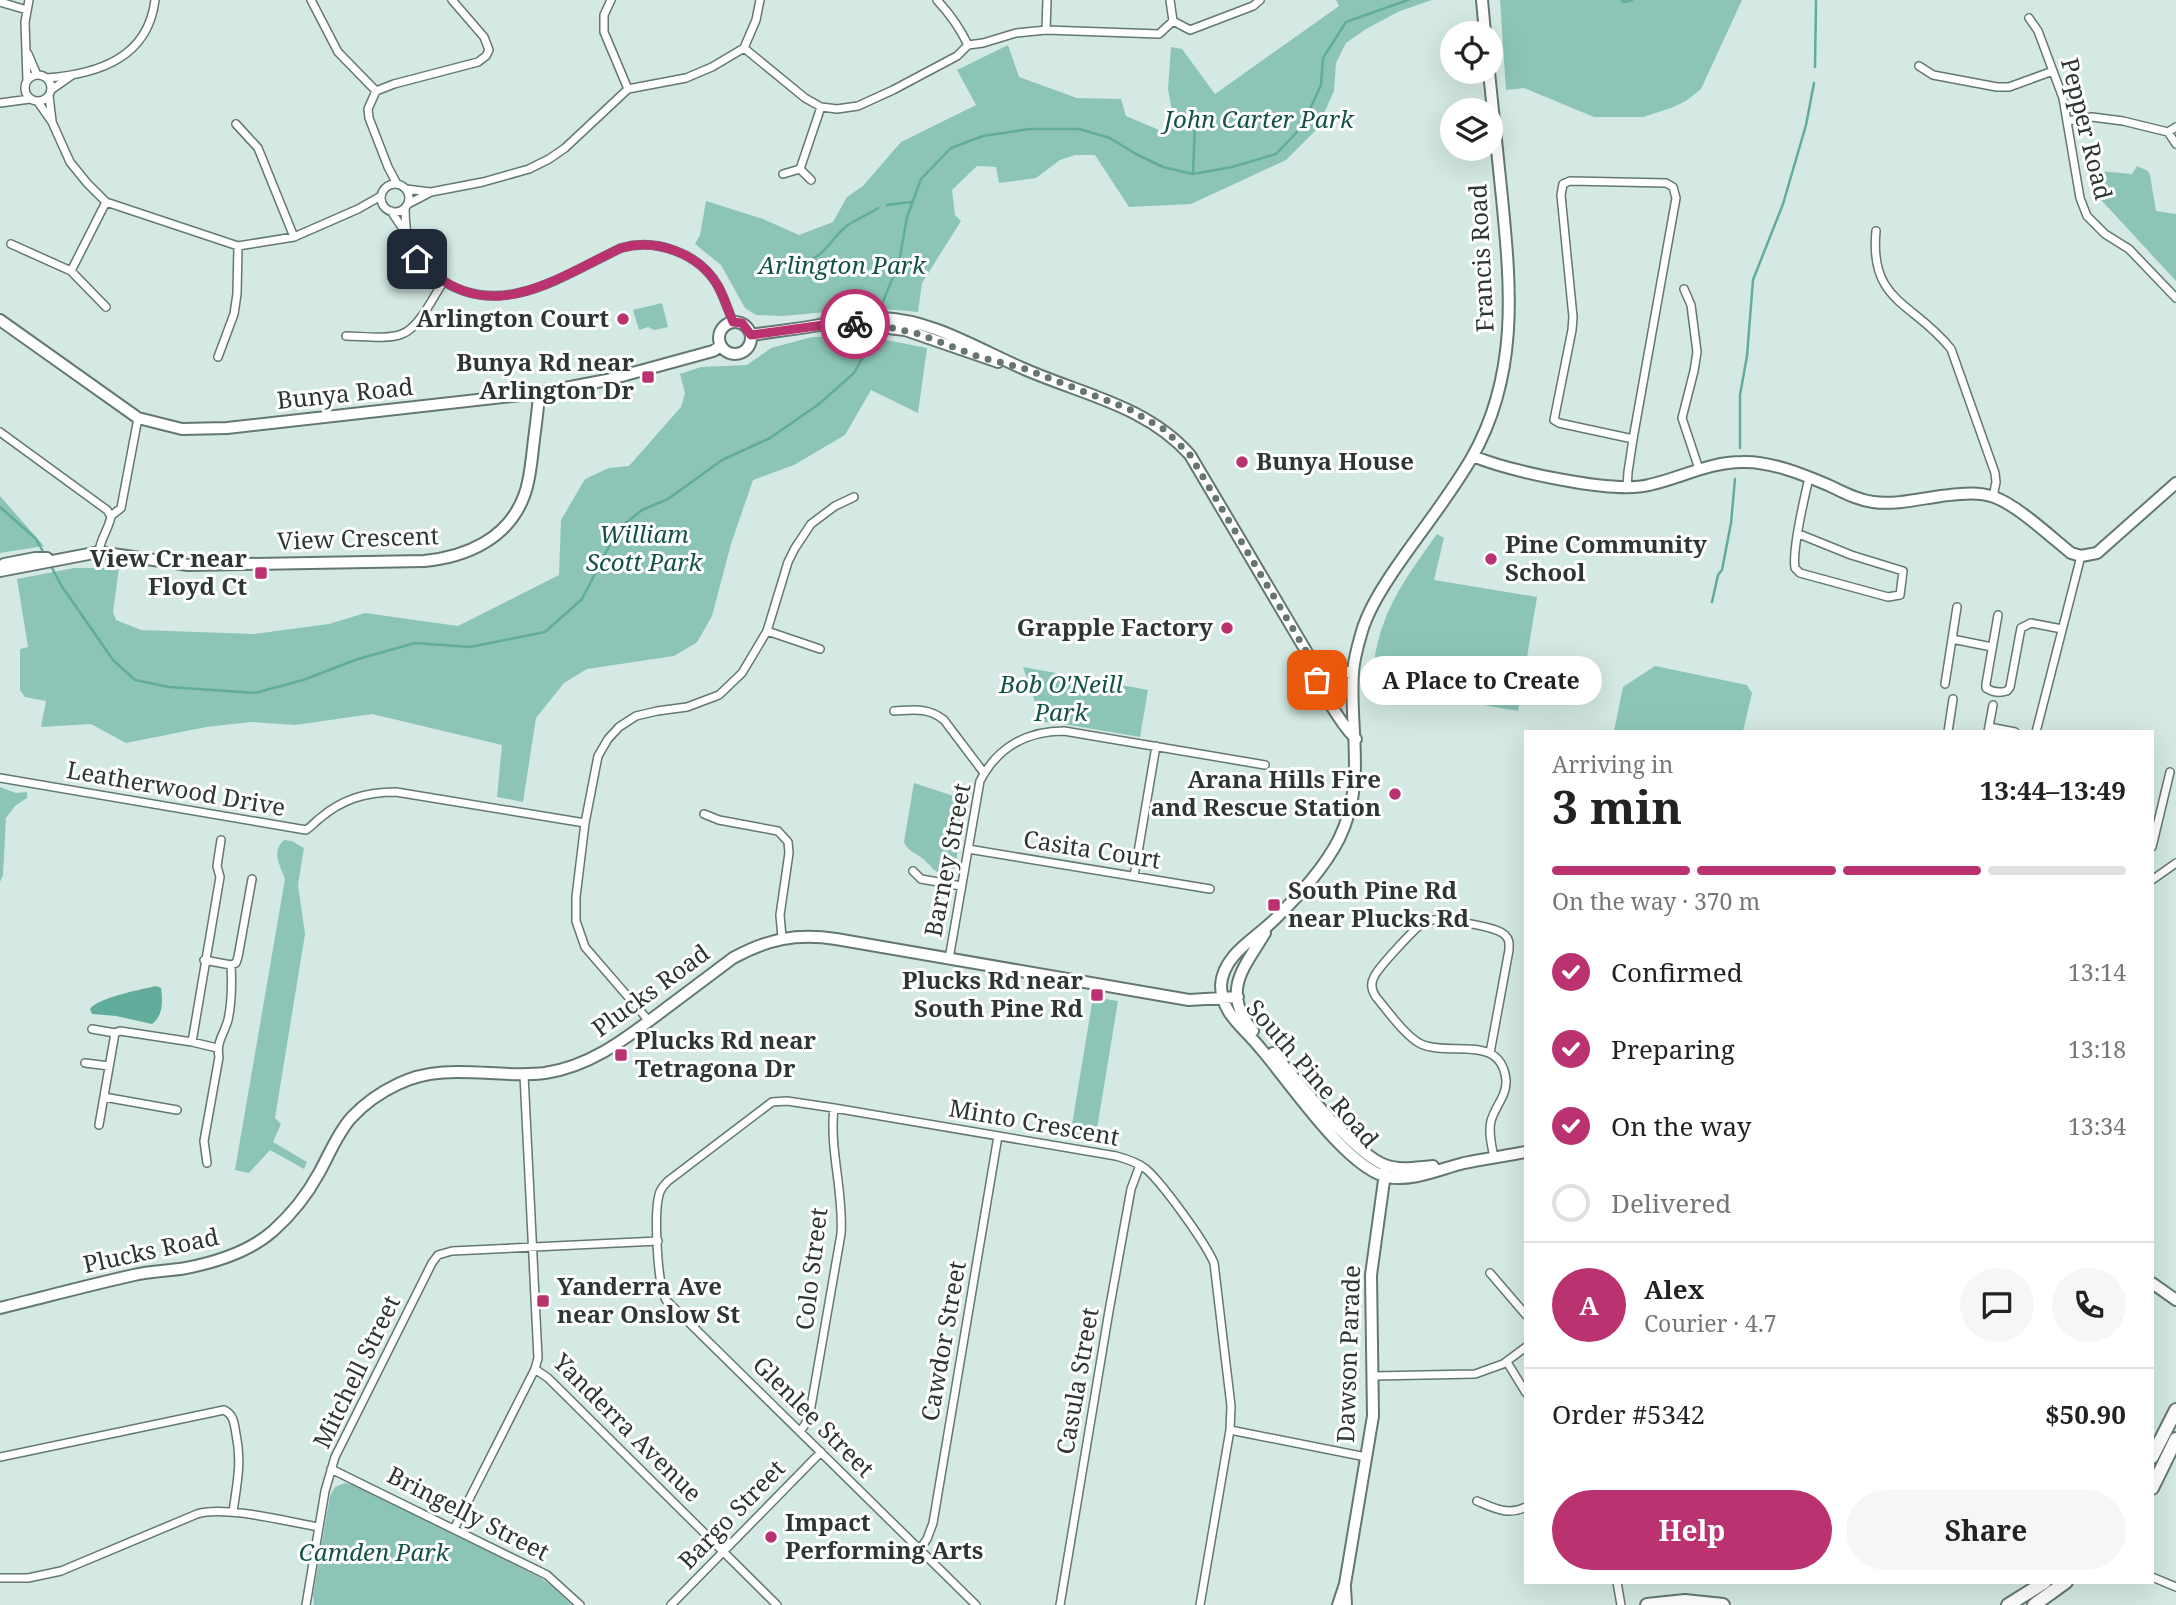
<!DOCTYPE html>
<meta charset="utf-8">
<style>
body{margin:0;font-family:"Noto Serif",serif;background:#f6f6f6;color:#222;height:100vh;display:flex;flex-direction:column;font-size:26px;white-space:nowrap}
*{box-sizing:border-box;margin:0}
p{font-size:23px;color:#767676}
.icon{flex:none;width:38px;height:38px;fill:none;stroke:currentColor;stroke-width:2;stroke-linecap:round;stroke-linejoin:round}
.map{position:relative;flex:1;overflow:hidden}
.sheet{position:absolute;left:1524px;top:730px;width:630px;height:854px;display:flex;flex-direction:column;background:#fff;border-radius:0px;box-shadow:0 7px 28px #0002}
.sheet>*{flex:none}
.tools{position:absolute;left:1440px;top:21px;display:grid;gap:14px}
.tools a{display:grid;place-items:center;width:63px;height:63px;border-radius:50%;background:#fff;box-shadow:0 7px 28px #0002;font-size:35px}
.pin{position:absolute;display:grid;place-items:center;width:60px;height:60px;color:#fff;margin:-30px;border-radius:14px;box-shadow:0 4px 10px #0006}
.courier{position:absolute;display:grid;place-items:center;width:70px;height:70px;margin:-35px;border:5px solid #bb3270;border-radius:50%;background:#fff;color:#222;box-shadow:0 2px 9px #0007}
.bubble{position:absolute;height:49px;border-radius:24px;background:#fff;box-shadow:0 7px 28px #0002;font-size:23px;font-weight:700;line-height:49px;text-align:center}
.overview em{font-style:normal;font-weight:700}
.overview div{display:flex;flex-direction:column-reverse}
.overview{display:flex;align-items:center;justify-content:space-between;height:119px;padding:0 28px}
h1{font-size:46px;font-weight:700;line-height:52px}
.bar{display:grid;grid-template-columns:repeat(4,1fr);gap:10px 7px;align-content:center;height:84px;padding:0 28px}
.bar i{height:9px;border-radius:5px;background:#e0e0e0}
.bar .active{background:#bb3270}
.bar p{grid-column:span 4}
.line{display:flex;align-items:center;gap:18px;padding:0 28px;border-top:2px solid #e0e0e0}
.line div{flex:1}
.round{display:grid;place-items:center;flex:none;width:74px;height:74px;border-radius:37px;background:#f6f6f6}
ol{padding:0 28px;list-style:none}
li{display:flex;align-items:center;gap:21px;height:77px}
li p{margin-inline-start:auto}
li .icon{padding:7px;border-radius:50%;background:#bb3270;color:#fff;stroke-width:4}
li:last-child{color:#767676}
li i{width:38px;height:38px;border:4px solid #e0e0e0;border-radius:50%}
.primary-button{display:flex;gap:14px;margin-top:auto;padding:14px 28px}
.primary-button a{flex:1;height:80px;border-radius:42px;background:#bb3270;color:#fff;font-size:28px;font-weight:700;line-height:80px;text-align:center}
.primary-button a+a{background:#f6f6f6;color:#222}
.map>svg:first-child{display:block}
.green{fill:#8cc5b7}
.water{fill:#62ac9b}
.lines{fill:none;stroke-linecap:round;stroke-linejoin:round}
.stream{stroke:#62ac9b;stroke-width:2.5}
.street-casing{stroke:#647772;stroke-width:10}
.secondary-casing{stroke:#647772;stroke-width:14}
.primary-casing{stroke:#647772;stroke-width:16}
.street{stroke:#fff;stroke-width:7}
.secondary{stroke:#fff;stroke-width:10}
.primary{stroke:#fff;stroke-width:12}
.done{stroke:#677571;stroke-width:7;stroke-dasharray:0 12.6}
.route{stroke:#bb3270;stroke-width:9}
.poi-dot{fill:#bb3270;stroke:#fff;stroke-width:2.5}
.labels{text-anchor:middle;stroke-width:6;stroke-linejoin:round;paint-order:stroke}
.park-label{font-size:24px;font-style:italic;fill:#135247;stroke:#fff}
.street-label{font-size:24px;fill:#2d3633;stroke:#fff}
.poi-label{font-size:24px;font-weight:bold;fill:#2d3633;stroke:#fff;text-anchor:end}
</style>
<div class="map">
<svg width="2176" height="1605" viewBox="0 0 2176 1605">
<rect width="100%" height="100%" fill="#d4e9e3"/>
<path class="green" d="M1336,0H1432L1400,11L1366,29L1346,43L1336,63L1334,91L1317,129L1286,160L1191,204L1129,207L1095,155H1075L1060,160L1036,178L999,183L996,167L977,166L952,190L955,215L961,221L922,283L918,312L873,308L782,316L756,315L745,308L721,265L695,244L700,235L706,201L763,219L799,235L833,222L847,197L863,186L901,142L976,105L957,70L1008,45L1019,77L1077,98L1121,99L1126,116L1166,133L1172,111L1168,89L1171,47L1182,49L1215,94L1339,6Z
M1500,0H1742L1701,89L1686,101L1671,108L1643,117H1594L1524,88L1506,90Z
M2137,166L2148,171L2150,175L2156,211L2176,214V281L2091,189L2087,170L2132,174Z
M662,303L668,327L654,330L648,327L639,330L633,310Z
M866,336L927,348L918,413L871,390L845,435L794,465L753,480L731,544L712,616L699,639L696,643L674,656L587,669L564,683L536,718L523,802L497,797L502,745L372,714L295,725L251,722L206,727L126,743L91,724L41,727L46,701L25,697L20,690V649L28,647L17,579L74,568H119L113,612L116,620L141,630L254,634L329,624L365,613L458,626L559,575L561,520L585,479L609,468L629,466L681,407L685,393L680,374L701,367L747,365L771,348L812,337Z
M0,496L44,546L0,553Z
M1437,534L1444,538L1434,580L1537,597L1518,711L1371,686C1377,616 1398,589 1437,534Z
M1655,666L1747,685L1752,693L1743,731H1614L1623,687Z
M1023,667L1148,690L1140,737L1063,724L1042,722Z
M914,783L966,800L955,868L951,873C932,875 934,867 922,858C914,852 908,851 904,842Z
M0,787L16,793L27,792V798L15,806L6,818L3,875L0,882Z
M284,840L292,841L304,848L298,885L305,934L275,1118L281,1124L273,1142L307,1162L304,1169L270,1150L249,1173L235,1170L285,879C280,865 271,852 284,840Z
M1093,997L1118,1001L1095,1141L1070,1137Z
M345,1483L354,1485L541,1578L553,1587L572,1605H314L313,1595L330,1496L335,1487Z"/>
<path class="water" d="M156,986L161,988C163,1001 163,1016 152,1024L116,1016L92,1014L90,1009C99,997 140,990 156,986Z"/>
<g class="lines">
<path class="stream" d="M1621,0L1624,2L1632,0
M1815,67L1816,0
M1193,174L1195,125
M887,205L911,202
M800,262C826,259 829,239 848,225C857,219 869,214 878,208
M882,304L899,262L907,217L921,179L951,148L983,136L1029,129H1079L1110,138L1136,154L1163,167L1193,174L1232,167L1276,154L1297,132L1310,109L1321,85L1323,58L1346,22L1408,0
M1740,448V395L1747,356L1753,280L1783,204L1806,125L1814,83
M0,507L36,539L45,555
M50,564L61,585L113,660L135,680L169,687L255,693L303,680L358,659L415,643L470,647L545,632L582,599L618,529L642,510L668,499L722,460L770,438L819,404L854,373L871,343
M1712,602L1718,575L1722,570L1731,523L1735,479"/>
<defs>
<path id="street" d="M311,0L338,52L376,91
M611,0L604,15V32L628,89
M937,0C950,14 960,28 968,45
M1170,0L1173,21
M0,2L27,10
M2029,18L2038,31L2063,98L2080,198L2087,216L2105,234L2129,249L2176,298
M1046,30L1047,0
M744,48L805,98L821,107L837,109L858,106L893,90L957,56L968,45L983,43L1016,33L1046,30L1159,34L1173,21L1190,30L1253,6L1260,0
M28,54L37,75
M1919,66L1933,75L1997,87H2009L2053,71
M25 88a13 13 0 1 1 26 0a13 13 0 1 1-26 0Z
M47,78C98,74 148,58 155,0
M27,81L25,22L29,0
M51,90L71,76
M49,96L52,121
M38,102L52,122L70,162L87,183L106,202L238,246L294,237L358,209L381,196
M0,103L30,99
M2067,121L2092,117L2123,121L2168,132L2176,127
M236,124L258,148L294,237
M2168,132L2176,144
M800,169L821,107
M783,174L800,169L811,180
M397,184L388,167L369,118L368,109L376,91L394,84L478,62L486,56L489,50L484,37L452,0
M381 198a14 14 0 1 1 28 0a14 14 0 1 1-28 0Z
M406,189L430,192
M408,204L431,192L483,182L529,169L549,159L565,148L628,89L686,78L712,67L744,48L756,20L760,0
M405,208C405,239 410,258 437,277C499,322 562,276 621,248C656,238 699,253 718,286C724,297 728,310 733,322
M391,211L405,232
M1876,231C1869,303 1914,302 1951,349L1995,473L1996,482L1993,497
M11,244L71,271L106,307
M71,271L106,202
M1684,289L1691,305L1697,352L1694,371L1682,418L1699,469
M346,336C363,336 386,340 402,334C419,328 434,296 443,282
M218,357L234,314L237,294L238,246
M0,432L107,510L111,516
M1627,488L1628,472L1633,439L1676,198L1673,187L1666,183L1570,181L1563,184L1561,195L1573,317L1572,330L1554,420L1559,423L1633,439
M1799,534L1851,555L1903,571L1900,595L1888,597L1800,573L1795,568C1792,549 1804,499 1809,478
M99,552C100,539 109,529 111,516L121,508L138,418
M1998,615L1986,684V688C1992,692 2000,693 2007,691L2010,687L2021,628L2031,623L2062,629
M767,631L820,649
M1952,639L1992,647
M1945,684L1957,607
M894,711C913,710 928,707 944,720L984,773
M1989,727L2015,732
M1948,732L1953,699
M1988,732L1993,705
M2036,732L2081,556
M0,778L306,830C311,827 314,823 319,819C342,799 366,792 396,792L585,823
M704,814L719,820L778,831L788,842L789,853L780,915L782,938
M2152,847L2170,772
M968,849L1210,889
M913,871L921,879L961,886
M1134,876L1156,746
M2152,880L2176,863
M949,959L980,781C997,748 1026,731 1064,731L1265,765
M204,960L231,965
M649,1021L585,947L576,921V897L585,823L598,756L608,739L619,727L636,716L657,711L687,707L719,695L742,673L767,631L788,562L795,548L811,524L835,506L854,497
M92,1029L115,1033
M192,1042L220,877L217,866L221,840
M1490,1053L1509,950C1509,944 1510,940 1505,935C1496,926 1438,917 1426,921C1418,924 1377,969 1374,977C1370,984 1372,991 1376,997C1387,1010 1406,1037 1421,1044C1450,1057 1501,1033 1506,1080C1507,1096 1495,1106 1491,1121C1488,1133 1492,1146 1494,1158
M85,1063L109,1066
M104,1097L177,1110
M99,1125L115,1033L120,1031L192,1042L217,1048
M207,1163L204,1141L219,1057C216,1042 224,1034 228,1020C232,1002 232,984 231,965L236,963L238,957L252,879
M1490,1273L1526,1315
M1507,1362L1526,1393
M535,1369L548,1378L777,1605
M1373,1376L1475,1374L1503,1364L1526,1347
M1230,1430L1366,1457
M800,1432L809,1418L841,1234C844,1192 829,1150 834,1108
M0,1457L224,1410C234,1415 234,1423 236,1434C242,1462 237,1483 233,1512
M331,1469L547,1575L580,1605
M1477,1501C1494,1508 1508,1516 1526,1507
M454,1529L535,1369L538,1358L524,1075
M920,1549L927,1539L933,1523L998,1136
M2152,1577L2176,1587
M0,1578H28L61,1571L197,1514C224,1505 289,1522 319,1527
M1617,1582L1621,1605
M306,1605L325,1491L335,1457L432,1263L438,1255L452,1251L658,1241
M671,1605L821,1452
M976,1605L666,1300C657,1284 654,1213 659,1195C660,1189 664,1185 668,1181L772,1102L787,1101L834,1108L1116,1156C1127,1159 1137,1162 1146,1169C1163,1184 1205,1242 1214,1263L1231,1406L1230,1430L1200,1605
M1060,1605L1109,1311L1131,1189L1140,1165"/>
<path id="secondary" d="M1482,0L1485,33
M1489,72C1493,114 1498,156 1502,198C1511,289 1519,376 1471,459C1447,500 1417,536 1391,575C1379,593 1368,611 1362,631C1358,645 1354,658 1353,672C1349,731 1367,782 1339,839C1324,868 1301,893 1278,916C1259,937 1223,953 1221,985C1221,994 1224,1004 1229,1012C1237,1025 1251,1036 1261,1049C1289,1081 1347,1169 1388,1177C1412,1182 1440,1169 1464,1163C1484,1159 1505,1156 1526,1152
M0,320L138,418L182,429L227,428L539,393L607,380L713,351L721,346
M719 338a16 16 0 1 1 32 0a16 16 0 1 1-32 0Z
M855,324L905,330L998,362
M751,335C776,331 800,329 825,324C844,321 862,317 883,318C932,320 978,349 1022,368C1080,394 1146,405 1190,455L1309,656L1323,668L1353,673
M1473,456C1509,471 1612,494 1649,485C1681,478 1709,462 1742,462C1770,461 1802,474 1828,485C1843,492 1857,500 1873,502C1895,505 1919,499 1941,496C1959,494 1977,491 1994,497C2017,505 2051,537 2071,553L2081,556L2097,553L2176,483
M4,564L35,558H47
M0,571L99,552L188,565L424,561C466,557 508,539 524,496C530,481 531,464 533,448C535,430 538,412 539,393
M1310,657C1313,679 1340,723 1356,739
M1253,1031C1220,991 1244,968 1265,933
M1273,1053C1297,1080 1354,1154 1385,1165C1400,1171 1418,1167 1433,1166
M2152,1283L2176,1300
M0,1308C45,1297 89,1285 134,1275C151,1271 169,1271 186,1268C217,1262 249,1252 273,1231C292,1214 307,1195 319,1173C329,1155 337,1134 351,1118C364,1104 381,1092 398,1084C444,1061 496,1079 545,1073C591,1066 625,1039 661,1012C685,994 709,976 733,958C768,939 796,933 836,939L1189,1000L1238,997
M1345,1587L1346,1605
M1338,1605L1345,1584L1373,1416L1371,1275L1386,1166"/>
<path id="primary" d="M2152,1457L2176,1410
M2152,1488L2176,1439
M1647,1605L1685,1601L1723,1605
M2008,1605L2045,1582
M2034,1605L2066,1582"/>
</defs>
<use href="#street" class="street-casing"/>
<use href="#secondary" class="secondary-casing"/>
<use href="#primary" class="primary-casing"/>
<use href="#street" class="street"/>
<use href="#secondary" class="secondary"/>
<use href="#primary" class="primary"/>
</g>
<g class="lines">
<path class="done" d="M855,324L884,326L919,334L979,357L1023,368L1129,409L1165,430L1190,455L1309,656L1312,670L1317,680"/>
<path class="route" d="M417,259C487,331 548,282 621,248C656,238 699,253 718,286C724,297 728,310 733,322L742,323L751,335L824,325L855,324"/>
</g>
<g class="poi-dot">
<circle cx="623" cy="319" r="7"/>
<rect x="641" y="370" width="14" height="14" rx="3.5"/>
<circle cx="1242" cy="462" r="7"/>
<circle cx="1491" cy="559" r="7"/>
<rect x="254" y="566" width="14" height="14" rx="3.5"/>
<circle cx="1227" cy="628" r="7"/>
<circle cx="1395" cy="794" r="7"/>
<rect x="1267" y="898" width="14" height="14" rx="3.5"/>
<rect x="1090" y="988" width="14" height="14" rx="3.5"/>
<rect x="614" y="1048" width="14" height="14" rx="3.5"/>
<rect x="536" y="1294" width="14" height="14" rx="3.5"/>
<circle cx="771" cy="1537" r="7"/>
</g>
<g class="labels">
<g class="park-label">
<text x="1259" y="128">John Carter Park</text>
<text x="842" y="274">Arlington Park</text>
<text x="644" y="543">William<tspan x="644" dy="28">Scott Park</tspan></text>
<text x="1061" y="693">Bob O'Neill<tspan x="1061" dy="28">Park</tspan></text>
<text x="374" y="1561">Camden Park</text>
</g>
<g class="street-label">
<text transform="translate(2086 129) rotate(76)" y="8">Pepper Road</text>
<text transform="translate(1482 258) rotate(-93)" y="8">Francis Road</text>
<text transform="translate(345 394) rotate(-6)" y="8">Bunya Road</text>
<text transform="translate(358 539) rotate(-2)" y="8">View Crescent</text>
<text transform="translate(176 789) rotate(10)" y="8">Leatherwood Drive</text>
<text transform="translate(1092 850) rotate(9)" y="8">Casita Court</text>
<text transform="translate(948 860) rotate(-79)" y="8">Barney Street</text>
<text transform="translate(651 991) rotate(-36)" y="8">Plucks Road</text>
<text transform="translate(1312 1074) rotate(49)" y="8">South Pine Road</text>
<text transform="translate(1034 1123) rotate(10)" y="8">Minto Crescent</text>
<text transform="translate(151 1251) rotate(-12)" y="8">Plucks Road</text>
<text transform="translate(812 1269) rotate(-83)" y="8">Colo Street</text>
<text transform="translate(944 1341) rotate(-80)" y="8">Cawdor Street</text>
<text transform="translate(1349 1354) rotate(-88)" y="8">Dawson Parade</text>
<text transform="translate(357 1372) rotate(-64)" y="8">Mitchell Street</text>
<text transform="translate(1078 1381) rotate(-80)" y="8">Casula Street</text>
<text transform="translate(813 1417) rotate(45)" y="8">Glenlee Street</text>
<text transform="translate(627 1428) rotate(45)" y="8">Yanderra Avenue</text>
<text transform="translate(468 1514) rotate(27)" y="8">Bringelly Street</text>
<text transform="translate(732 1515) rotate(-46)" y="8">Bargo Street</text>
</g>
<g class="poi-label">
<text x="609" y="327">Arlington Court</text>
<text x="634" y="371">Bunya Rd near<tspan x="634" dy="28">Arlington Dr</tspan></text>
<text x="1256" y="470" text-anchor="start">Bunya House</text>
<text x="1505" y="553" text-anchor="start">Pine Community<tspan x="1505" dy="28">School</tspan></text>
<text x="247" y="567">View Cr near<tspan x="247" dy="28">Floyd Ct</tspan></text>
<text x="1213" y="636">Grapple Factory</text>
<text x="1381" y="788">Arana Hills Fire<tspan x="1381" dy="28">and Rescue Station</tspan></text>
<text x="1288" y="899" text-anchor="start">South Pine Rd<tspan x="1288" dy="28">near Plucks Rd</tspan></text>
<text x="1083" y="989">Plucks Rd near<tspan x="1083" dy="28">South Pine Rd</tspan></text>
<text x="635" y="1049" text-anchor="start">Plucks Rd near<tspan x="635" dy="28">Tetragona Dr</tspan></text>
<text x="557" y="1295" text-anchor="start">Yanderra Ave<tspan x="557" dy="28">near Onslow St</tspan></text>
<text x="785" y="1531" text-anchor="start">Impact<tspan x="785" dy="28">Performing Arts</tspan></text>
</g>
</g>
</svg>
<div class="tools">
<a><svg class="icon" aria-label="locate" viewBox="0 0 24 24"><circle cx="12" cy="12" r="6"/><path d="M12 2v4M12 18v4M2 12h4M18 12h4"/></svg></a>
<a><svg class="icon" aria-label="layers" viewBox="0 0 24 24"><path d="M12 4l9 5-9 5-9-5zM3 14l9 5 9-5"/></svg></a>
</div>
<div class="pin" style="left:1317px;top:680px;background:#ea580c"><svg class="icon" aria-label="bag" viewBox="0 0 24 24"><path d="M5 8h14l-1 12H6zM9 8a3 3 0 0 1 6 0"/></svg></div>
<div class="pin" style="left:417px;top:259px;background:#1f2937"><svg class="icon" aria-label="home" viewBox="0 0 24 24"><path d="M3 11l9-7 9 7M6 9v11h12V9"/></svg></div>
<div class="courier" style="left:855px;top:324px"><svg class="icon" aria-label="bike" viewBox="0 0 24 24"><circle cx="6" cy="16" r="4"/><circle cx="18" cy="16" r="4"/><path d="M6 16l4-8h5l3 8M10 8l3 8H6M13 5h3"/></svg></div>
<div class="bubble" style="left:1360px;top:656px;width:242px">A Place to Create</div>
<section class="sheet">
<div class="overview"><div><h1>3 min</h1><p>Arriving in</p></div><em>13:44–13:49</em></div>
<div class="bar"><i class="active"></i><i class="active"></i><i class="active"></i><i></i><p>On the way · 370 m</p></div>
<ol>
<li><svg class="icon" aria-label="check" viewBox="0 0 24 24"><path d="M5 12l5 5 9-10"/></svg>Confirmed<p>13:14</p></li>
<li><svg class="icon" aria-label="check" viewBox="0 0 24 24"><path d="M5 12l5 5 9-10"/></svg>Preparing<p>13:18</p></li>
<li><svg class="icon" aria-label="check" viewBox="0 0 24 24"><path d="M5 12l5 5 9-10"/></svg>On the way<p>13:34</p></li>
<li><i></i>Delivered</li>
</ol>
<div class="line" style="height:126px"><b class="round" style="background:#bb3270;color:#fff">A</b><div><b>Alex</b><p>Courier · 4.7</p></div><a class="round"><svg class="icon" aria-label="chat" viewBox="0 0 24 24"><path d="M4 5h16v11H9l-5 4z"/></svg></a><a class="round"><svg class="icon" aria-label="phone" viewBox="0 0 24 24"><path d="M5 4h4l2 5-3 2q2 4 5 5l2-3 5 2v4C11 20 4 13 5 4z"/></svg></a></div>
<div class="line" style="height:91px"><div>Order #5342</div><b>$50.90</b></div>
<div class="primary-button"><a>Help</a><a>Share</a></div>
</section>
</div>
